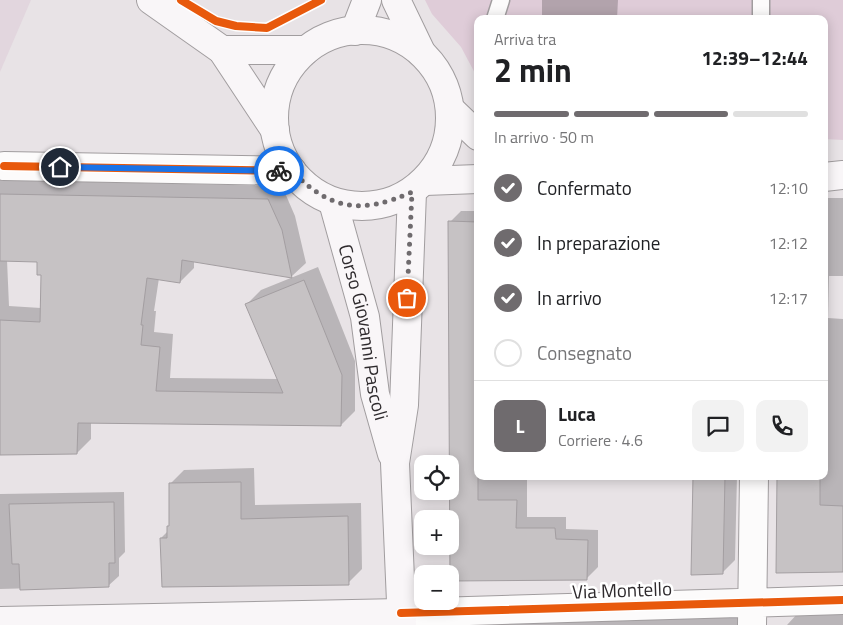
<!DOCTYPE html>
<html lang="it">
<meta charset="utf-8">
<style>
body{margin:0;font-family:"Titillium Web",sans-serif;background:#f2f2f2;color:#202124;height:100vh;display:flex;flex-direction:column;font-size:19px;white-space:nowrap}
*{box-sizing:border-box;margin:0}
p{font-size:16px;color:#757577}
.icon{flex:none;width:28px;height:28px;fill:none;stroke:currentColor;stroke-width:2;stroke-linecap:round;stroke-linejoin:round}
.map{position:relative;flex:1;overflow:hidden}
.panel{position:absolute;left:474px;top:15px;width:354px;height:465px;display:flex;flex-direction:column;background:#fff;border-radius:10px;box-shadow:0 2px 12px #0003}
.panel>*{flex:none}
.fabs{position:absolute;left:414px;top:455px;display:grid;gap:10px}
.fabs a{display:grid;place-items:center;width:45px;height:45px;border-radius:10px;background:#fff;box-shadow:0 2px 12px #0003;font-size:25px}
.pin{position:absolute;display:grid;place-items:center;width:42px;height:42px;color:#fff;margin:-21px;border:2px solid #fff;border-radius:50%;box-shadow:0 1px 5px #0007}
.courier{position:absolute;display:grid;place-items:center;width:50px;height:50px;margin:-25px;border:4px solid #1a73e8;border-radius:50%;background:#fff;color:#222;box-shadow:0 1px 6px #0007}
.head em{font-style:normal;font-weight:700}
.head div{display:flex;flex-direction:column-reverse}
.head{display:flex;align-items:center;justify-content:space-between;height:85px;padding:0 20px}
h1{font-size:32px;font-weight:700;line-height:38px}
.bar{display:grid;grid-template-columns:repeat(4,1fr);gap:8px 5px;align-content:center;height:60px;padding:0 20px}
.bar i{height:6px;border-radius:4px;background:#e0e0e0}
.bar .active{background:#6f6b6e}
.bar p{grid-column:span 4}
.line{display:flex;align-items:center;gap:12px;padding:0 20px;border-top:1px solid #e0e0e0}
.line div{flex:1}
.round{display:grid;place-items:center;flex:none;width:52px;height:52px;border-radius:10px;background:#f2f2f2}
ol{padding:0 20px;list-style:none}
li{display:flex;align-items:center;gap:15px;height:55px}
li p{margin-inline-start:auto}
li .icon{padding:5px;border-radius:50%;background:#6f6b6e;color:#fff;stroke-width:4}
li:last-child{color:#757577}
li i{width:28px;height:28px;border:2px solid #e0e0e0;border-radius:50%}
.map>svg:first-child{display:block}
.built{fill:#e2d6de}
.green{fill:#dfccd8}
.shadow{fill:#0003;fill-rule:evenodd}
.building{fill:#c6c2c4;stroke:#a39ea1}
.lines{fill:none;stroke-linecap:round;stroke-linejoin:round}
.service-casing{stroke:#a19d9f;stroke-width:19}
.minor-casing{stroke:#a19d9f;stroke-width:30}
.secondary-casing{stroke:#a19d9f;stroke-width:30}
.service{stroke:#fcfbfb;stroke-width:16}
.minor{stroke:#fcfbfb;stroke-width:28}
.secondary{stroke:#f9f6f8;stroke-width:28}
.cycleway-casing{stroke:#fff;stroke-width:11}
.cycleway{stroke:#e8590c;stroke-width:8}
.done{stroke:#6f6b6e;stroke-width:5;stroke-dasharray:0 9}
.route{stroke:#1a73e8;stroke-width:6}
.labels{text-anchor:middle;stroke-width:5;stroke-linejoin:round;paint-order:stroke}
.street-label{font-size:19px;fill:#2e2a2d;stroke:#fff}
</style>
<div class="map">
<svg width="843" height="625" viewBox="0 0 843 625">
<rect width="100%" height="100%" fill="#e8e3e6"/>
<path class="built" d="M0,0H31L0,72Z"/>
<path class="green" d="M425,0H843V140L824,139V19H478L477,77L461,47L432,14Z"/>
<path class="shadow" d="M542,0H618L617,19H542Z
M0,180L282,186L295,216L306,263L292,276L194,261V268L180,282L159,278L154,311H156L154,332L173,334L170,378L278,379L247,304L261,290L318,267L355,361V411L341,425L91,422V439L77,453L0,454ZM7,260L38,261L42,273L41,308L9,306Z
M824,198H843V276H829L828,318L843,319V571L779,476H824Z
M461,211H478V476H527V517H566V529L598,530V567L587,578L450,574V222Z
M254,468L255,505L361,503L362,569L348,583L161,538L168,531L171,524L170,484L184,470Z
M694,476H737L735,560L722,573Z
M124,492L125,552L119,558V576L108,586L0,589V494Z
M739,612V625H458Z
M843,612V625H787L798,613Z"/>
<path class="building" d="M0,194L268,199L282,230L292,278L182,260L180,283L147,278L141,325H143L141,345L160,347L156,391L283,393L245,304L304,280L342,375L341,426L78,423L77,454L0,455V320L40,322L41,275H37V262L0,261Z
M448,221L478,222V500H517L516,528H555L556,539L588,540L587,580L450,581Z
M693,476H725L723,574L691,575Z
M777,476H820V505L843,506V572L776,573Z
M241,482V519L348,516L349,585L162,587L160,538H167V526H169V483Z
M114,502L115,563H109V587L20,590L19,564H12L9,504Z"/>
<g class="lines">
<defs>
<path id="service" d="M761,0V19
M495,19L501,0"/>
<path id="minor" d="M4,166L292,171
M401,613L843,600
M752,625L754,476"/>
<g id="secondary">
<path d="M151,0L222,50L275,130"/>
<path d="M396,0L421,52"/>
<circle cx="362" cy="118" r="88"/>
<path d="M355,31L367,0"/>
<path d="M222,50H306"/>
<path d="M451,110L478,136"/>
<path d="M824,177L843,175"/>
<path d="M425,181L478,179"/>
<path id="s1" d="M333,202L365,317L375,394L392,454"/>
<path d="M0,621L401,613"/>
<path d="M402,625L395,463L404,405L412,192"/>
</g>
</defs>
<use href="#service" class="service-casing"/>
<use href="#minor" class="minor-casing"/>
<use href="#secondary" class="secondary-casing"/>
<use href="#service" class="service"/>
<use href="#minor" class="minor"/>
<use href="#secondary" class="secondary"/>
<defs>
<path id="cycleway" d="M181,0L216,21L236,26L267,28L321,0
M4,166L292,171
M401,613L843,600"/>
</defs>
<use href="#cycleway" class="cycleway-casing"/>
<use href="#cycleway" class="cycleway"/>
</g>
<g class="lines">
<path class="done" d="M279,171H292C331,211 362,214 412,192L407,298"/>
<path class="route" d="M60,167L279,171"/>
</g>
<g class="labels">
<g class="street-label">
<text dy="7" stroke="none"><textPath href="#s1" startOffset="134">Corso Giovanni Pascoli</textPath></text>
<text transform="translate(622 590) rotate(-2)" y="7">Via Montello</text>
</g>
</g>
</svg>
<div class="fabs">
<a><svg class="icon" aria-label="locate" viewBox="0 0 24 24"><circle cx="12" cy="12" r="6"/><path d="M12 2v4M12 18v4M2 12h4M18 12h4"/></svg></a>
<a>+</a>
<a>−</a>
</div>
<div class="pin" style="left:407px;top:298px;background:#ea580c"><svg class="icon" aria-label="bag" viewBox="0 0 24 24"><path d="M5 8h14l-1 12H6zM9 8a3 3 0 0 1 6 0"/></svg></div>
<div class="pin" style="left:60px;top:167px;background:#1f2937"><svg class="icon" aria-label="home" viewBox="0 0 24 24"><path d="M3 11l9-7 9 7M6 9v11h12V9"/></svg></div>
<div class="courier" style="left:279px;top:171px"><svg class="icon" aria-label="bike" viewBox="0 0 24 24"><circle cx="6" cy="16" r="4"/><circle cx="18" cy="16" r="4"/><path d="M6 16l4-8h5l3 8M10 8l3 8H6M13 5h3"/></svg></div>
<section class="panel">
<div class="head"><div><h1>2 min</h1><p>Arriva tra</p></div><em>12:39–12:44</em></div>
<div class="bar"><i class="active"></i><i class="active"></i><i class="active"></i><i></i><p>In arrivo · 50 m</p></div>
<ol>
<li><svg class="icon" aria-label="check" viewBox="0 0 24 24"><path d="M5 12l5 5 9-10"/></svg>Confermato<p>12:10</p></li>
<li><svg class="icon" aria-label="check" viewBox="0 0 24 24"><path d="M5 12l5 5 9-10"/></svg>In preparazione<p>12:12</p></li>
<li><svg class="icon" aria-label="check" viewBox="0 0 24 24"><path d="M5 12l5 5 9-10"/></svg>In arrivo<p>12:17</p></li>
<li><i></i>Consegnato</li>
</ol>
<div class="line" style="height:90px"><b class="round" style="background:#6f6b6e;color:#fff">L</b><div><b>Luca</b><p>Corriere · 4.6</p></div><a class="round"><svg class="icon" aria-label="chat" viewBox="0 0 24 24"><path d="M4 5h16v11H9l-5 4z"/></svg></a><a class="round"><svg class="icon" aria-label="phone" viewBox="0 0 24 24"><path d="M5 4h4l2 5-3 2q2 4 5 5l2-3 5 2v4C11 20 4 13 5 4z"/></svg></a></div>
</section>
</div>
